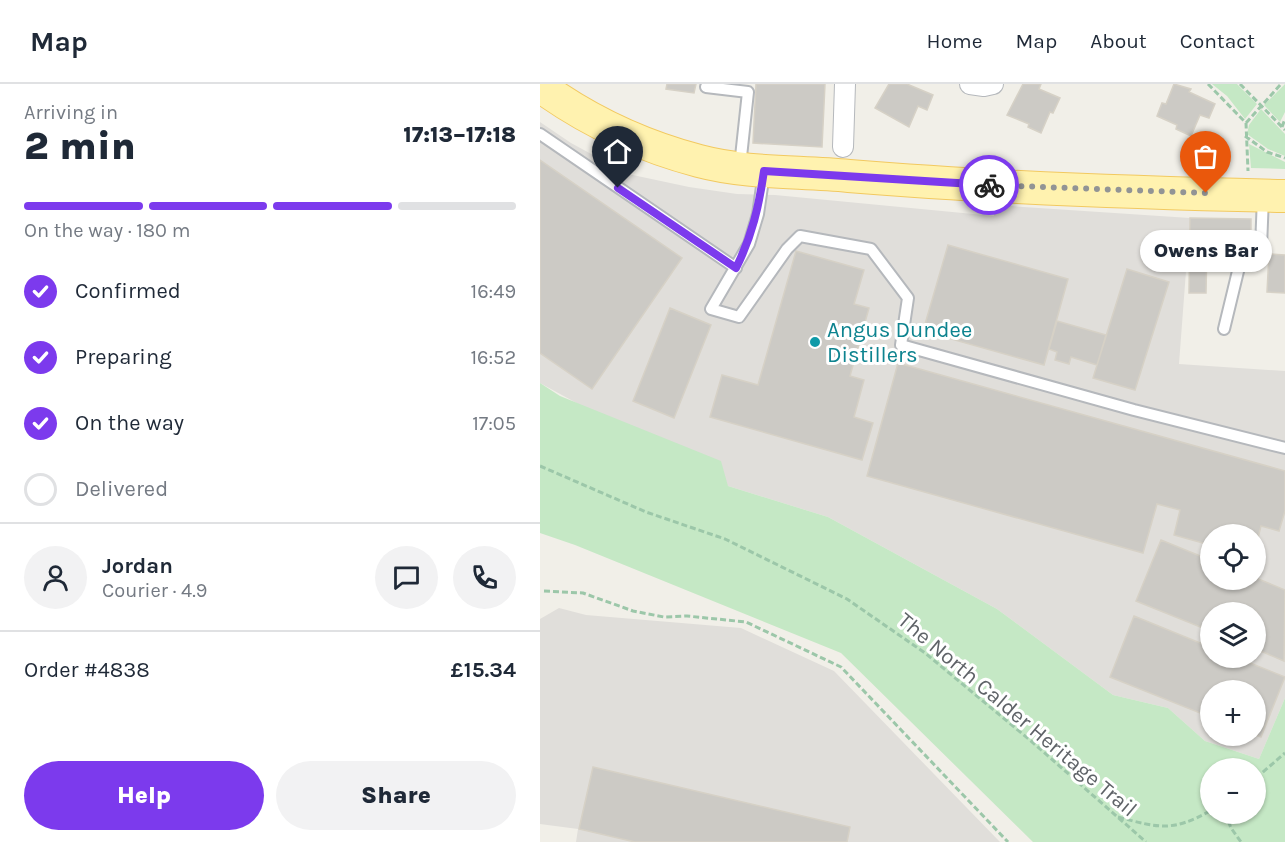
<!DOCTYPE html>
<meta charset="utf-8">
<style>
body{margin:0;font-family:Karla,sans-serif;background:#f2f2f3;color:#1f2937;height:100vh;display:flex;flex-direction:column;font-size:22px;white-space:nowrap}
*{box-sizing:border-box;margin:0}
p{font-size:20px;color:#747a83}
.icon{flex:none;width:33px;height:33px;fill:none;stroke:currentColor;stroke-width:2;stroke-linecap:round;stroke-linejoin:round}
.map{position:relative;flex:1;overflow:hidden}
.drawer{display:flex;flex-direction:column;background:#fff;width:540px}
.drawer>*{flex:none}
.buttons{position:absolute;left:660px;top:440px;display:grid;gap:12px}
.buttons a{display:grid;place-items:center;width:66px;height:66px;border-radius:50%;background:#fff;box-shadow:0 2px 4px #0004;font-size:30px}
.pin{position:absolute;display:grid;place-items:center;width:51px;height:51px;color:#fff;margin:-62px -26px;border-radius:50% 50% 50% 0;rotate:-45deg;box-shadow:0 0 6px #0007}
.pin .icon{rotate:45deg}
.courier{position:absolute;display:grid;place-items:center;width:60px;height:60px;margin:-30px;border:4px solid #7c3aed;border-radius:50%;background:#fff;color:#222;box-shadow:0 2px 8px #0007}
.bubble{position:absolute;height:42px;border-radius:21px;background:#fff;box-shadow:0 2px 4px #0004;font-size:20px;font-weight:800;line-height:42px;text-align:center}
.overview em{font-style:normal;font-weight:800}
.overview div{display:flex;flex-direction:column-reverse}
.overview{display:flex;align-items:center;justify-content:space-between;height:102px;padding:0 24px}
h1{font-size:39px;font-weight:800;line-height:45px}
.bar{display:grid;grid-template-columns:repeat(4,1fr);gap:9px 6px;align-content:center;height:72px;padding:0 24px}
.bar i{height:8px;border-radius:4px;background:#e0e1e3}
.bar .selected{background:#7c3aed}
.bar p{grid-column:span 4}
.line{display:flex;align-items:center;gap:15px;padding:0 24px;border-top:2px solid #e0e1e3}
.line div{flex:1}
.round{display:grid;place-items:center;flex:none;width:63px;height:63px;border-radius:32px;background:#f2f2f3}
ol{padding:0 24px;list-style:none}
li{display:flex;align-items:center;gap:18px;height:66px}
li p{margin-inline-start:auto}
li .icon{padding:6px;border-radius:50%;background:#7c3aed;color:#fff;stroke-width:4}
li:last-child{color:#747a83}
li i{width:33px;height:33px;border:3px solid #e0e1e3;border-radius:50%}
.button{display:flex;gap:12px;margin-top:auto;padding:12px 24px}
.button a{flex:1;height:69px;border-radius:36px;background:#7c3aed;color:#fff;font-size:24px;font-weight:800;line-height:69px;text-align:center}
.button a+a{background:#f2f2f3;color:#1f2937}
header{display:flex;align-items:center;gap:36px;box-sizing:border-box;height:84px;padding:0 30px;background:#fff;border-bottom:2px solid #e0e1e3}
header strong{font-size:28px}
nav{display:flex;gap:33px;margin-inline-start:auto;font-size:21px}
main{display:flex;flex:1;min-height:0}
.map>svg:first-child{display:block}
.industrial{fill:#e0deda;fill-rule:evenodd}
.green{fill:#c5e8c5;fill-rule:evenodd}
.building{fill:#cccac5;stroke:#d6d1c6;stroke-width:1.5}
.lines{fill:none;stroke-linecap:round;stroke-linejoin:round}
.service-casing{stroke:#b5b8bc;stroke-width:14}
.minor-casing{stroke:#b5b8bc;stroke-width:22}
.primary-casing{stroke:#f2c960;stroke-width:34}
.path{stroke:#9cc7a9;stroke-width:3;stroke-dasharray:6 3;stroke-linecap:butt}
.service{stroke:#fff;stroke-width:10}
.minor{stroke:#fff;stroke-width:20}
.primary{stroke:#fff2af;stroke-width:32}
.done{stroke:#929495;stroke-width:6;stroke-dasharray:0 10.8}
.route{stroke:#7c3aed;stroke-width:8}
.culture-dot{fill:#0f9aa8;stroke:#fff;stroke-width:2}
.labels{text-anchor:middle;stroke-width:6;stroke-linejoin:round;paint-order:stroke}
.culture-label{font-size:22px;fill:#0d838f;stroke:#fff;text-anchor:start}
.street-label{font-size:22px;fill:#5f6368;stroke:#fff}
</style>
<header>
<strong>Map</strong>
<nav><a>Home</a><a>Map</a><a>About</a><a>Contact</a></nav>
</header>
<main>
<section class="drawer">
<div class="overview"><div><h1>2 min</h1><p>Arriving in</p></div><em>17:13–17:18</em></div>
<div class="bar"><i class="selected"></i><i class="selected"></i><i class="selected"></i><i></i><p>On the way · 180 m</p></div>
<ol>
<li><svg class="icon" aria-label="check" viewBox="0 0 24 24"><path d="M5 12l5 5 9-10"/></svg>Confirmed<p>16:49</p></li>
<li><svg class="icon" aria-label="check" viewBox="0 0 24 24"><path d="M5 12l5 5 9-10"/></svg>Preparing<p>16:52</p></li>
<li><svg class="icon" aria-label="check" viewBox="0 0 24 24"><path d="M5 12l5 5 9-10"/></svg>On the way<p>17:05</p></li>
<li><i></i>Delivered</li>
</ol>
<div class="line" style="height:108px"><a class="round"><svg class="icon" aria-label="person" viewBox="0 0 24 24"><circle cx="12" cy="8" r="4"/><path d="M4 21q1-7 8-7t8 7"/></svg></a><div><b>Jordan</b><p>Courier · 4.9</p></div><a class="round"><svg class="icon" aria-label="chat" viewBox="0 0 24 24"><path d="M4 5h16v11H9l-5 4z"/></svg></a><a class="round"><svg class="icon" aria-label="phone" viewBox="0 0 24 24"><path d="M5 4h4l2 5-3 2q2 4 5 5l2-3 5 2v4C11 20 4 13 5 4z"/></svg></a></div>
<div class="line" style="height:78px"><div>Order #4838</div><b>£15.34</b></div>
<div class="button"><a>Help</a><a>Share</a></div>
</section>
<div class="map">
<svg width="745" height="758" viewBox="0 0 745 758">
<rect width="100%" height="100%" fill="#f1efe8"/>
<path class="industrial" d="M0,38L31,59L88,90L149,103L197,110L235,111L454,132V121L650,134L639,280L745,287V614L719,675L665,657L628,624L573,611L457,525L288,433L188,402L0,299ZM670,450H716V495H670ZM670,528H716V573H670ZM670,606H716V651H670Z
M19,524L46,531L201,544L294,587L460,758H36L38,745L0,740V535Z"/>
<path class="green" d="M672,0H697L717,20L705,35L687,12Z
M745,0V28L740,38L724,21Z
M721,25L745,50V72L728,65L707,50L709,41Z
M709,60L745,78V85L711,84Z
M0,299L20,312L181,377L188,402L288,433L457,525L573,611L628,624L665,657L719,675L745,614V758H493L301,569L35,461L0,449ZM670,684H716V729H670Z"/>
<path class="building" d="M127,0H156L154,9L126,5Z
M216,0H285L282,63L213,59Z
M349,0H367L393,11L387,26L378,22L369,43L335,24Z
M483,0H501L499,5L520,14L513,29L510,28L501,49L488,43L489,40L467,31Z
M634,0L651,5L649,8L675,20L669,34L660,31L651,52L636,45L637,41L617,32L622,19L626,20Z
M0,76L142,174L52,305L0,269Z
M650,134L711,135V162L667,161L666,209H649Z
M408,161L528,195L504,281L383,247Z
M256,167L324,186L314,220L329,224L310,292L324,296L314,333L333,339L322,376L170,333L182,291L218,301Z
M729,170L745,171V209L727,208Z
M587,185L629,198L595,306L553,294Z
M130,224L171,241L134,334L93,317Z
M517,237L566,251L557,281L531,273L529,280L515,276L517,268L509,265Z
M358,279L745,387V427L739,447L721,442L716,462V450H670V461L634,451L640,426L617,420L603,469L327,392Z
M621,456L670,476V495L716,494L745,506L744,577L716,565V528H670V547L596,517Z
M594,532L670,563V573H695L745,593L721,653L715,651L716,606H670V633L570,593Z
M53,683L310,743L307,758H95L39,745Z"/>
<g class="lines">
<defs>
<path id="service" d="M166,3L208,8L200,82
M0,50L196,184
M224,89L218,130L209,160L171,225L199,233L247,165L260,152L331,165L368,214L361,261L594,326L745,364
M684,245L699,183L721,163L723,113"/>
<path id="minor" d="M430,0L444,2L453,0
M303,63L305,0"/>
<path id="primary" d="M0,2C48,37 102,62 159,77C208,90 259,87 309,92C453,104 600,109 745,112"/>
</defs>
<use href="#service" class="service-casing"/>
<use href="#minor" class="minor-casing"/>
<use href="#primary" class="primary-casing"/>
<path class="path" d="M668,0L706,39L708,87
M700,0L745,46
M706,39L741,0
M742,43L745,35
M705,52L727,68L745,74
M0,382L106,428L185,455L307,515L385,569L491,657L606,758
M4,507L43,509L93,527L124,533L147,532L206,538L301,583L468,758
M716,694L745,669
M685,729L691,744L701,758
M578,733C619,744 632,748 670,727"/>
<use href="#service" class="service"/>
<use href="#minor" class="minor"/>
<use href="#primary" class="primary"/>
</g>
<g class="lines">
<path class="done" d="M449,101L666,109"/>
<path class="route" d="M78,104L196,184C212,152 219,122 224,87L449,101"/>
</g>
<circle class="culture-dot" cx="275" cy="258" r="6"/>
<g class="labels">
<g class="culture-label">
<text x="287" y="253">Angus Dundee<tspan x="287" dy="25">Distillers</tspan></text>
</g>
<g class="street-label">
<text transform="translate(478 630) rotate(40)" y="8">The North Calder Heritage Trail</text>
</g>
</g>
</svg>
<div class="buttons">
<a><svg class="icon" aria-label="locate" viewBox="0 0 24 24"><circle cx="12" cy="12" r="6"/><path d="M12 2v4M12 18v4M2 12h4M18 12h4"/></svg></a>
<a><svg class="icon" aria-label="layers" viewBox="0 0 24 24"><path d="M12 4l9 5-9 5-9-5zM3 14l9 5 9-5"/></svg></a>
<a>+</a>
<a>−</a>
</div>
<div class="pin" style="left:666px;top:109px;background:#ea580c"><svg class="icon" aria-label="bag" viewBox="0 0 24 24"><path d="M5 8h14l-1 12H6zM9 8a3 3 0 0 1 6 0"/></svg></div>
<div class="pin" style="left:78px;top:104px;background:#1f2937"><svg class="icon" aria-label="home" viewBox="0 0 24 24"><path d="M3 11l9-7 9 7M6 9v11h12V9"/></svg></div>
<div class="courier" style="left:449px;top:101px"><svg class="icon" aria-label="bike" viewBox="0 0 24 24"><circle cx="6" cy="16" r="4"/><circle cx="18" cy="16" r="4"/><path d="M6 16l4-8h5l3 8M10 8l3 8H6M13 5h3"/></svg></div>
<div class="bubble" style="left:600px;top:146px;width:132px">Owens Bar</div>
</div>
</main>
